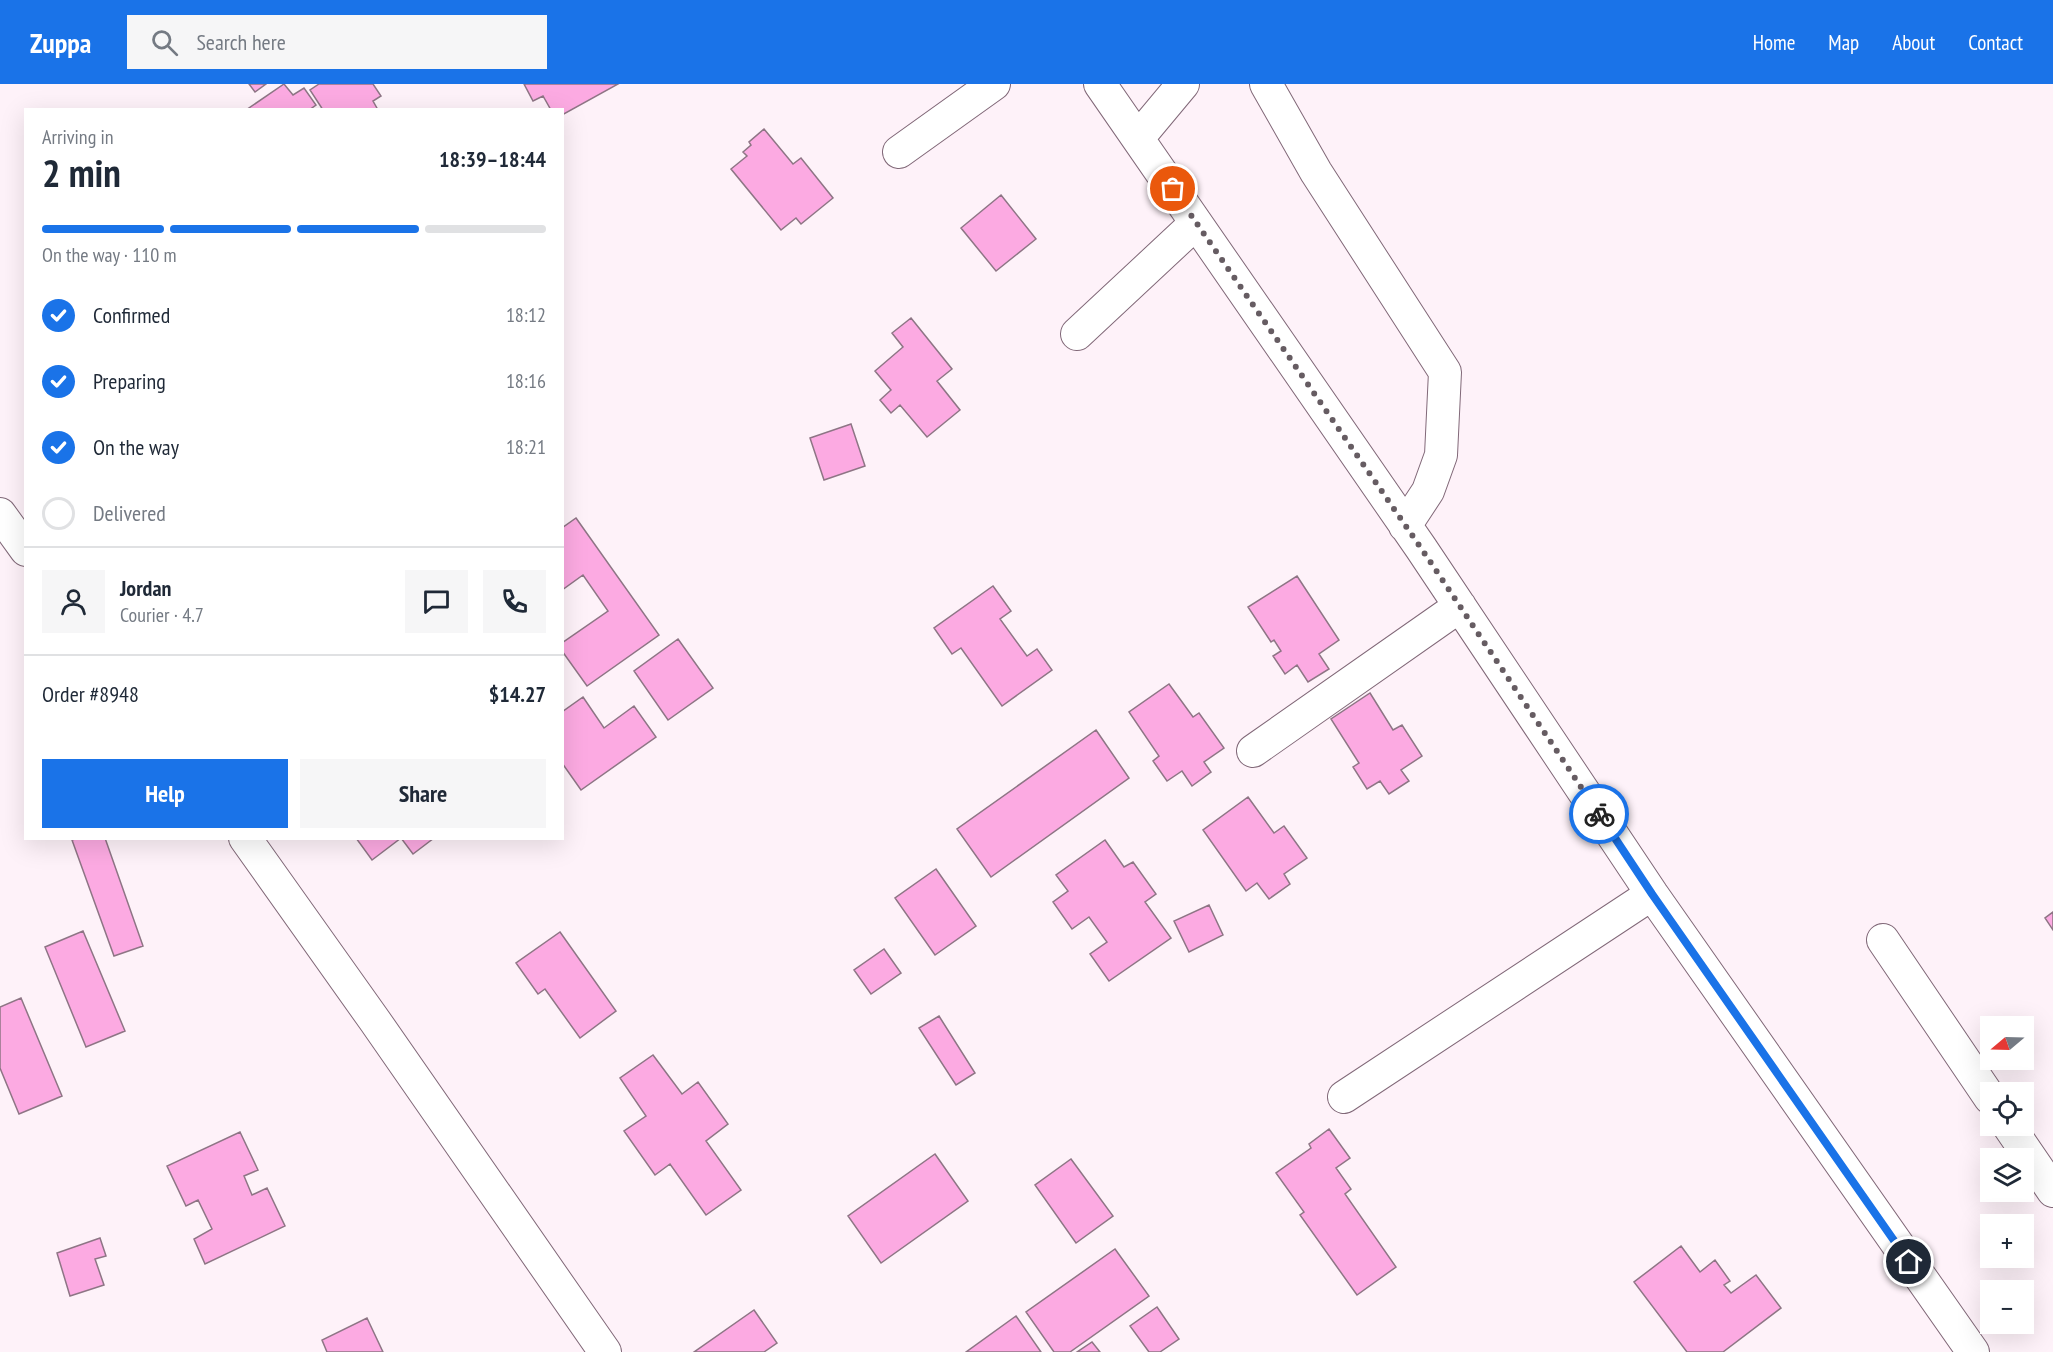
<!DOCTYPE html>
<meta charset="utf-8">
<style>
body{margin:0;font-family:"PT Sans Narrow",sans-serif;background:#f6f6f7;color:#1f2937;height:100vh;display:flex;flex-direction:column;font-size:22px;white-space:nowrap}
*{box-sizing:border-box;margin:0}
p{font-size:20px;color:#747a83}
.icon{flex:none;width:33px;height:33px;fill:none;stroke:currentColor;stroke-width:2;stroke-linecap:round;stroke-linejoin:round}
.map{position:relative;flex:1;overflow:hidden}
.details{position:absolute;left:24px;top:24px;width:540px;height:732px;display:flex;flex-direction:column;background:#fff;border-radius:0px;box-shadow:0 6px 24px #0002}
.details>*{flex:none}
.needle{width:39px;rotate:251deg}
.buttons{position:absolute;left:1980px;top:932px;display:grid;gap:12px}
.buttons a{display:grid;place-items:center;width:54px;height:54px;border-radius:0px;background:#fff;box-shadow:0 6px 24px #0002;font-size:30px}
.pin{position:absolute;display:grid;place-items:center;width:51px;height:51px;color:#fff;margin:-26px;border:3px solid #fff;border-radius:50%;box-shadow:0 2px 6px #0007}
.courier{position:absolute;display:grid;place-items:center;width:60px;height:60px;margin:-30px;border:4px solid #1a73e8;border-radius:50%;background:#fff;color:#222;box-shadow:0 2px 8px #0007}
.summary em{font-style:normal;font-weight:800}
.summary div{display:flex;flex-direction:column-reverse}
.summary{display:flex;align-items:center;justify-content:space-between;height:102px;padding:0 18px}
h1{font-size:39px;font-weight:800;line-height:45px}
.bar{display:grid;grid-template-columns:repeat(4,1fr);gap:9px 6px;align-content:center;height:72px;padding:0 18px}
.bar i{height:8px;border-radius:4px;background:#e0e1e3}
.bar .selected{background:#1a73e8}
.bar p{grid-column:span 4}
.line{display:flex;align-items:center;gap:15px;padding:0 18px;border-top:2px solid #e0e1e3}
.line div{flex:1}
.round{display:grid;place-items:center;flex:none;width:63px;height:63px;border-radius:0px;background:#f6f6f7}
ol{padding:0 18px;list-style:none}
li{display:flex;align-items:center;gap:18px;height:66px}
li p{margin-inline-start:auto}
li .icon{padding:6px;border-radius:50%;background:#1a73e8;color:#fff;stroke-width:4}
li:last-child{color:#747a83}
li i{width:33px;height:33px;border:3px solid #e0e1e3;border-radius:50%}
.action{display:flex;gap:12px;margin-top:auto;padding:12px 18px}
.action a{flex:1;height:69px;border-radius:0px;background:#1a73e8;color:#fff;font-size:24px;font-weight:800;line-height:69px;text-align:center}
.action a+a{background:#f6f6f7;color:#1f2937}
header{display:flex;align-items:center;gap:36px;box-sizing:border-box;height:84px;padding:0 30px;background:#1a73e8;color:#fff}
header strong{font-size:28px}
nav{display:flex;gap:33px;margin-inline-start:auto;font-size:21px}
.search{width:420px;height:54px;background:#f6f6f7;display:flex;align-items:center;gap:15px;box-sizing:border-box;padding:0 21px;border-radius:0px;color:#747a83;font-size:22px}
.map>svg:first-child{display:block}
.building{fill:#fcaae2;stroke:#8e7585;stroke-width:1.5}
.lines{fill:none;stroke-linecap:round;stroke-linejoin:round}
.minor-casing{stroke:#816878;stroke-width:34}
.minor{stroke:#fff;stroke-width:32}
.done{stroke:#665c62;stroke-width:6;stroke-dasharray:0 10.8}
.route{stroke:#1a73e8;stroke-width:8}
</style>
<header>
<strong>Zuppa</strong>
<div class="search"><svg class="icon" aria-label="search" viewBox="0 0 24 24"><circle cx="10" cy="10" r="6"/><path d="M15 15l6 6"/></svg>Search here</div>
<nav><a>Home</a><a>Map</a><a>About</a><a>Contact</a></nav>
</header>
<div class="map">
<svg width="2053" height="1268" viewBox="0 0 2053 1268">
<rect width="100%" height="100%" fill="#fef2f9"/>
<path class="building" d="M249,0H266L255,8Z
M284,0L293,11L304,4L316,21L309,26H246Z
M319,0H373L381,12L373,17L378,26H323L310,6Z
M524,0H618L562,31V26H551L543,12L533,17Z
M764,45L793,80L801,74L833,114L801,140L796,134L781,146L731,85L747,72L743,68L751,61L749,58Z
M1001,111L1036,155L996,187L961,144Z
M911,234L952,285L937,297L960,326L927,353L900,321L891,329L880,316L891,306L875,287L903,263L892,249Z
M851,340L865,382L824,396L810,354Z
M576,434L659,551L587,602L562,567V559L608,527L583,491L562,506V444Z
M1297,492L1339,556L1319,570L1329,585L1308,598L1297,581L1285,590L1273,572L1281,567L1274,556L1271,558L1248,523Z
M993,502L1011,527L1000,535L1027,572L1037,565L1052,586L1002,622L961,564L952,570L934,544Z
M678,555L713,604L668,636L634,587Z
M1169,600L1193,633L1199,629L1224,664L1204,678L1211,688L1192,702L1182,687L1167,697L1153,677L1159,672L1129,628Z
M1370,609L1393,646L1402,641L1422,672L1401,686L1409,697L1389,710L1380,697L1367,705L1353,683L1359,679L1331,635Z
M583,613L604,644L634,622L656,653L581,706L562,679V628Z
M1096,646L1129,694L991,793L957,745Z
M1248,713L1274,749L1284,742L1307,774L1284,790L1290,800L1269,815L1257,799L1246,807L1203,746Z
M78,754H105L143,862L114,872L72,756Z
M356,754H401L372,776Z
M401,754H434L413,770Z
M1105,756L1124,783L1133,778L1156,810L1145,818L1171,854L1109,897L1090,870L1107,858L1089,833L1072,845L1053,818L1068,807L1056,791Z
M936,785L976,842L935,871L895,814Z
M1209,821L1223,851L1189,868L1174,837Z
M2053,828V846L2045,834Z
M83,847L125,947L86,963L45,863Z
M560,848L616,927L580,954L545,905L538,910L516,879Z
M884,865L901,889L871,910L854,886Z
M21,914L62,1012L19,1030L0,984V923Z
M939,932L975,989L956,1001L919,944Z
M653,971L682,1010L698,998L728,1040L706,1057L741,1106L706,1131L670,1080L655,1091L624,1047L646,1032L620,994Z
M1329,1045L1350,1074L1336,1084L1351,1105L1345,1110L1396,1183L1357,1211L1300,1131L1304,1128L1276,1089L1311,1064L1309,1060Z
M240,1048L258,1086L244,1092L252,1111L267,1104L285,1142L205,1180L194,1155L212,1145L198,1116L186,1122L167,1082Z
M935,1070L968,1117L881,1179L848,1132Z
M1071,1075L1113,1132L1076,1159L1035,1101Z
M100,1154L106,1172L95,1175L104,1201L70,1212L57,1169Z
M1681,1162L1700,1188L1715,1176L1730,1197L1724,1201L1731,1209L1756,1191L1781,1224L1723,1268H1687L1634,1198Z
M1115,1165L1149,1212L1070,1268H1054L1026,1228Z
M1157,1223L1179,1255L1160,1268H1149L1130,1242Z
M754,1226L777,1259L764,1268H694Z
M1016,1232L1041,1268H966Z
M367,1234L383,1268H327L322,1256Z
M1092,1258L1100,1268H1077Z"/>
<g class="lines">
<defs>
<path id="minor" d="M1100,0L1421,464L1652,810L1973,1268
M1266,0L1316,88L1445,288L1441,371L1428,407L1405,442
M1138,54L1183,0
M899,68L994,0
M1077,250L1196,139
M0,430L26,466
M1253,667L1460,522
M245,754L375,937L605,1268
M1883,856L1990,1014
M1344,1013L1652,810
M2008,1041L2053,1107"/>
</defs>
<use href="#minor" class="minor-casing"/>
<use href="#minor" class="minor"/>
</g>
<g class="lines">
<path class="done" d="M1173,105L1421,464L1599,730"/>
<path class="route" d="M1599,730L1652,810L1909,1178"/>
</g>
</svg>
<div class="buttons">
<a><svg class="needle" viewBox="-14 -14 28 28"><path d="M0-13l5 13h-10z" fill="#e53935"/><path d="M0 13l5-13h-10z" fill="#747a83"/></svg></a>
<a><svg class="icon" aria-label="locate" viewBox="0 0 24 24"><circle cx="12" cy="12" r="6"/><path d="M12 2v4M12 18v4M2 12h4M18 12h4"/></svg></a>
<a><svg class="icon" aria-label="layers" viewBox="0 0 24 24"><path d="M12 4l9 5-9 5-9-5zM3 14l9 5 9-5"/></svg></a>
<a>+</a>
<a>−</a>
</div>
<div class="pin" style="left:1173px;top:105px;background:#ea580c"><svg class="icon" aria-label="bag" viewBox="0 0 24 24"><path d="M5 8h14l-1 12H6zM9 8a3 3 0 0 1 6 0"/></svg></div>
<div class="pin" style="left:1909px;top:1178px;background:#1f2937"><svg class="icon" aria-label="home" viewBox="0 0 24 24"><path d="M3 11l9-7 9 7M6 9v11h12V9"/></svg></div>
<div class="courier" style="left:1599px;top:730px"><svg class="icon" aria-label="bike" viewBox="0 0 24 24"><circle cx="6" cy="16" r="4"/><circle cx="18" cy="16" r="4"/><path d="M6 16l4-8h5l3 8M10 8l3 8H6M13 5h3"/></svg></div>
<section class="details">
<div class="summary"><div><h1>2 min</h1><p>Arriving in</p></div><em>18:39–18:44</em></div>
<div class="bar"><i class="selected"></i><i class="selected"></i><i class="selected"></i><i></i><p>On the way · 110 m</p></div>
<ol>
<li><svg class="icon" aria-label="check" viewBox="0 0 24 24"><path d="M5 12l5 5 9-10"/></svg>Confirmed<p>18:12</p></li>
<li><svg class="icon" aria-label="check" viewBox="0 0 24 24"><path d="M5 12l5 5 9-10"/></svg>Preparing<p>18:16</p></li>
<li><svg class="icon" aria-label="check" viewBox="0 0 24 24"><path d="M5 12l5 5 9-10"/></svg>On the way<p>18:21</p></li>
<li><i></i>Delivered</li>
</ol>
<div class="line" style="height:108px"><a class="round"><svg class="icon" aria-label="person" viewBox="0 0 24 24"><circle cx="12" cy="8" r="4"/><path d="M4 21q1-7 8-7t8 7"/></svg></a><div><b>Jordan</b><p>Courier · 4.7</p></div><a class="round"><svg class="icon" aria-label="chat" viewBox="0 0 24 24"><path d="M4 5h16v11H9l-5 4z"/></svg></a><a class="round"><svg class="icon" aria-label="phone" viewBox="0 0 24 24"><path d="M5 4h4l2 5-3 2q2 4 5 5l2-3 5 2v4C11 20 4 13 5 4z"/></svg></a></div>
<div class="line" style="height:78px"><div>Order #8948</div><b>$14.27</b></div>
<div class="action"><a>Help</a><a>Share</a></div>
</section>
</div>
